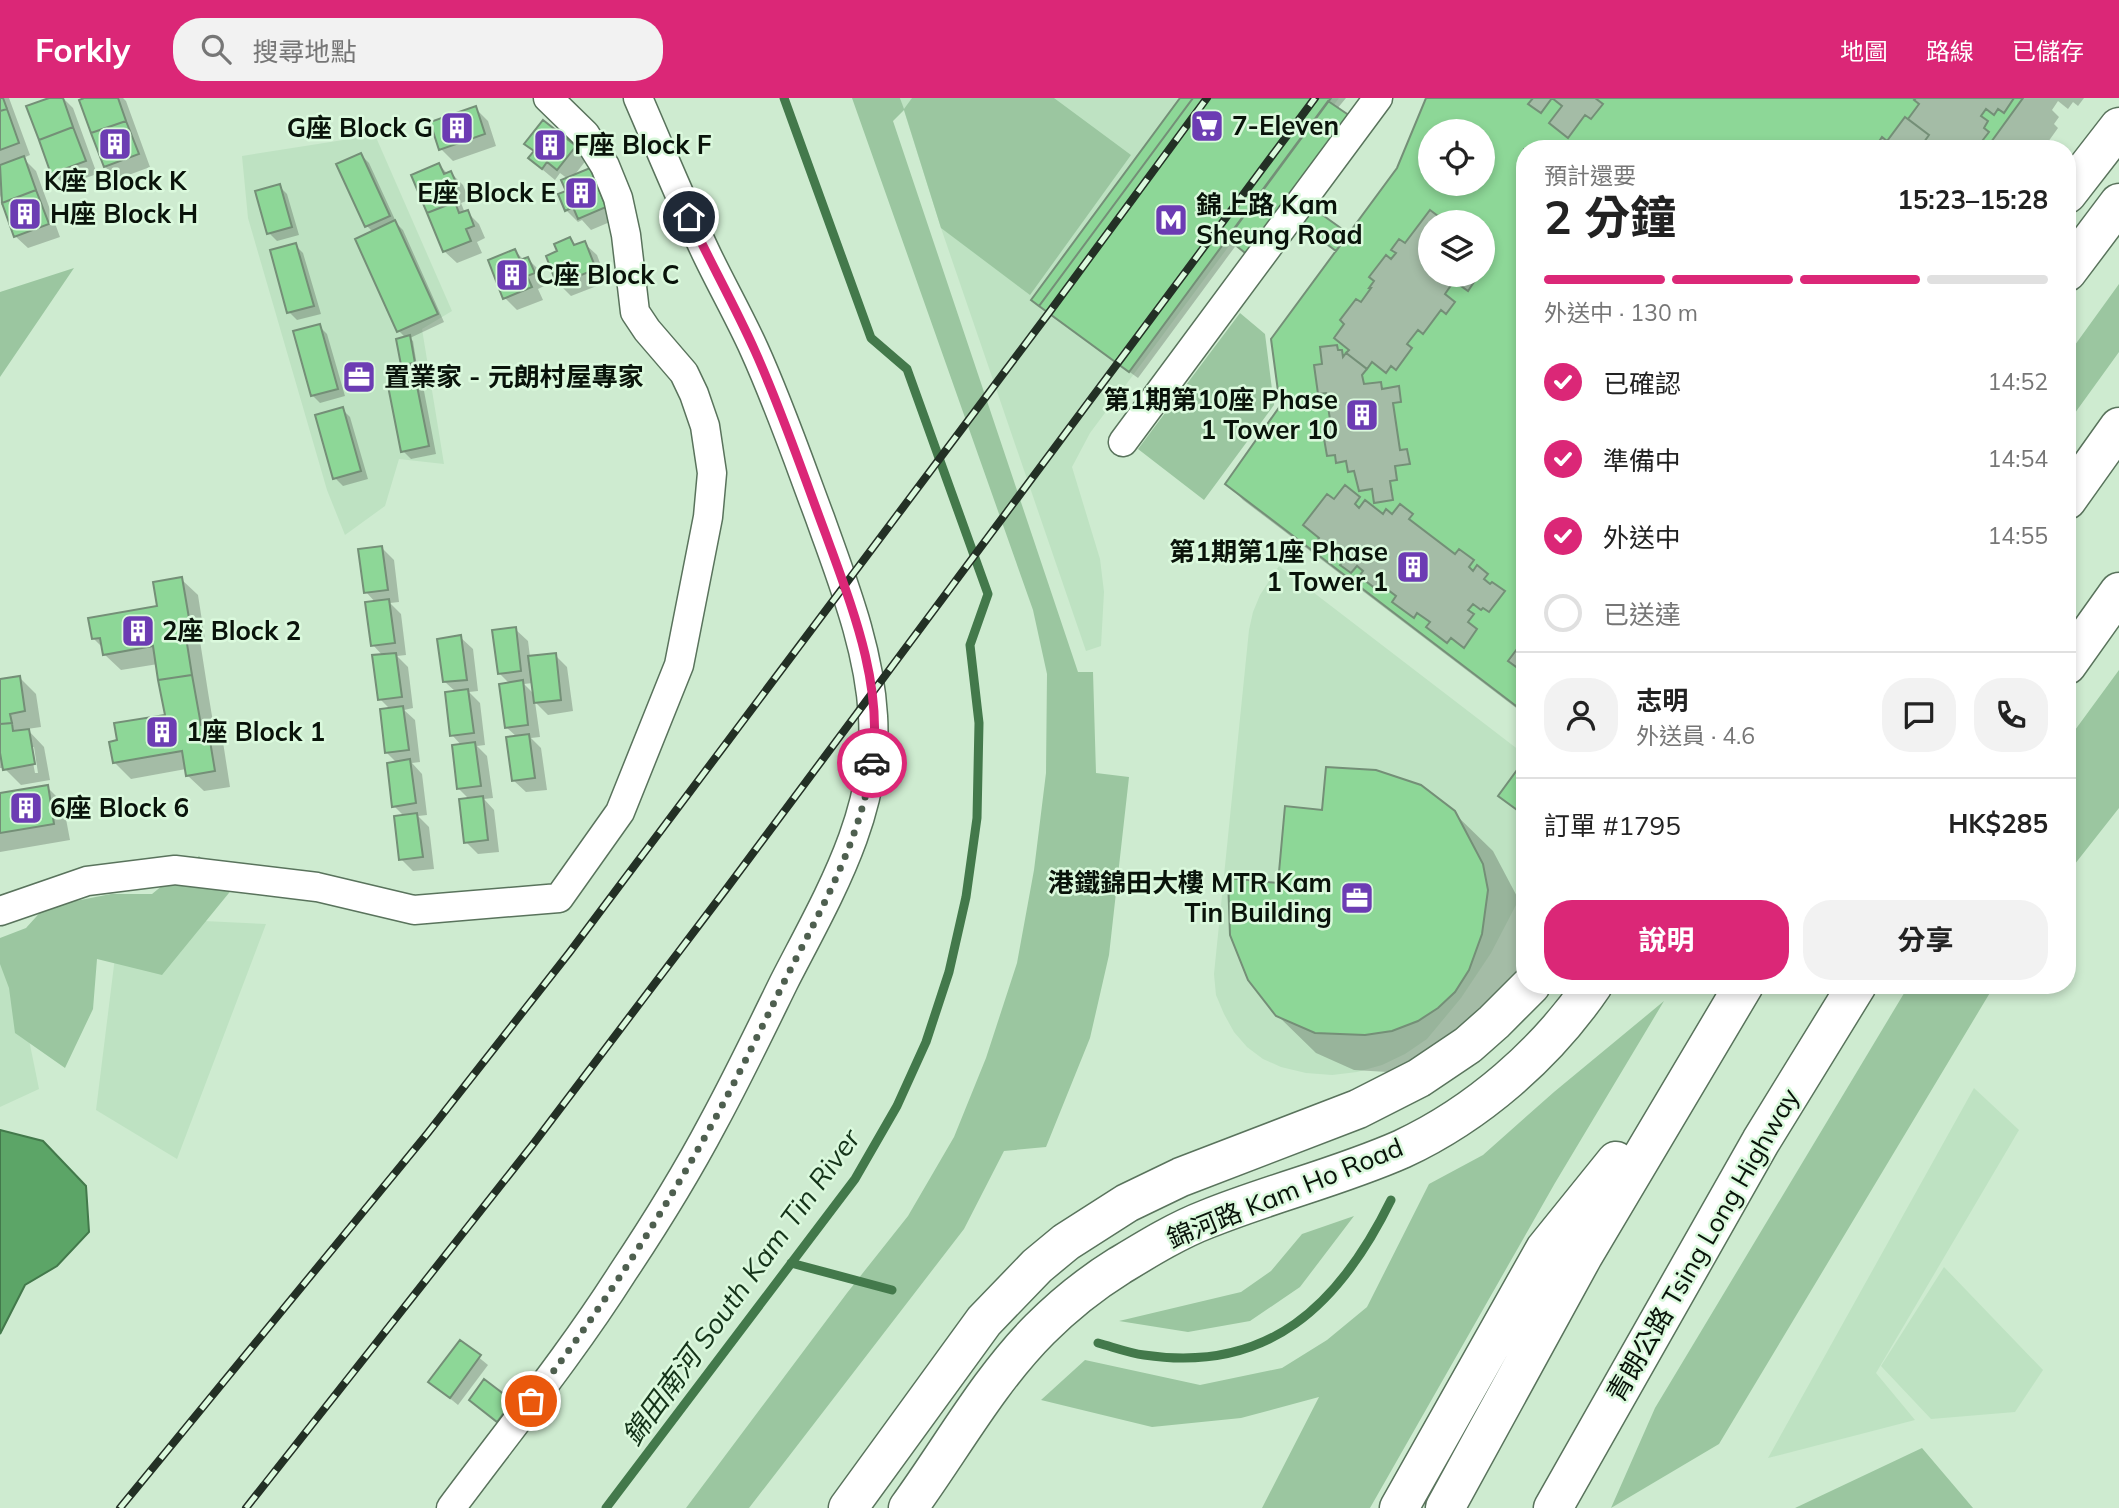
<!DOCTYPE html>
<html lang="zh-TW">
<meta charset="utf-8">
<style>
body{margin:0;font-family:Mulish,"Noto Sans TC",sans-serif;background:#f2f2f2;color:#222;height:100vh;display:flex;flex-direction:column;font-size:26px;white-space:nowrap}
*{box-sizing:border-box;margin:0}
p{font-size:23px;color:#767676}
.icon{flex:none;width:38px;height:38px;fill:none;stroke:currentColor;stroke-width:2;stroke-linecap:round;stroke-linejoin:round}
.map{position:relative;flex:1;overflow:hidden}
.panel{position:absolute;left:1516px;top:42px;width:560px;height:854px;display:flex;flex-direction:column;background:#fff;border-radius:28px;box-shadow:0 4px 10px #0003}
.panel>*{flex:none}
.buttons{position:absolute;left:1418px;top:21px;display:grid;gap:14px}
.buttons a{display:grid;place-items:center;width:77px;height:77px;border-radius:50%;background:#fff;box-shadow:0 4px 10px #0003;font-size:35px}
.pin{position:absolute;display:grid;place-items:center;width:60px;height:60px;color:#fff;margin:-30px;border:4px solid #fff;border-radius:50%;box-shadow:0 2px 7px #0007}
.courier{position:absolute;display:grid;place-items:center;width:70px;height:70px;margin:-35px;border:5px solid #db2777;border-radius:50%;background:#fff;color:#222;box-shadow:0 2px 9px #0007}
.overview em{font-style:normal;font-weight:700}
.overview div{display:flex;flex-direction:column-reverse}
.overview{display:flex;align-items:center;justify-content:space-between;height:119px;padding:0 28px}
h1{font-size:46px;font-weight:700;line-height:52px}
.bar{display:grid;grid-template-columns:repeat(4,1fr);gap:10px 7px;align-content:center;height:84px;padding:0 28px}
.bar i{height:9px;border-radius:5px;background:#e0e0e0}
.bar .active{background:#db2777}
.bar p{grid-column:span 4}
.line{display:flex;align-items:center;gap:18px;padding:0 28px;border-top:2px solid #e0e0e0}
.line div{flex:1}
.round{display:grid;place-items:center;flex:none;width:74px;height:74px;border-radius:28px;background:#f2f2f2}
ol{padding:0 28px;list-style:none}
li{display:flex;align-items:center;gap:21px;height:77px}
li p{margin-inline-start:auto}
li .icon{padding:7px;border-radius:50%;background:#db2777;color:#fff;stroke-width:4}
li:last-child{color:#767676}
li i{width:38px;height:38px;border:4px solid #e0e0e0;border-radius:50%}
.button{display:flex;gap:14px;margin-top:auto;padding:14px 28px}
.button a{flex:1;height:80px;border-radius:28px;background:#db2777;color:#fff;font-size:28px;font-weight:700;line-height:80px;text-align:center}
.button a+a{background:#f2f2f2;color:#222}
header{display:flex;align-items:center;gap:42px;box-sizing:border-box;height:98px;padding:0 35px;background:#db2777;color:#fff}
header strong{font-size:33px}
nav{display:flex;gap:38px;margin-inline-start:auto;font-size:24px}
.search{width:490px;height:63px;background:#f2f2f2;display:flex;align-items:center;gap:18px;box-sizing:border-box;padding:0 24px;border-radius:28px;color:#767676;font-size:26px}
.map>svg:first-child{display:block}
.built{fill:#bee2c2}
.green{fill:#9bc6a0}
.water{fill:#5ca567;stroke:#43794b;stroke-width:2}
.shadow{fill:#0003;fill-rule:evenodd}
.lines{fill:none;stroke-linecap:round;stroke-linejoin:round}
.stream{stroke:#43794b;stroke-width:9}
.building{fill:#8dd797;stroke:#748f77;stroke-width:2;fill-rule:evenodd}
.street-casing{stroke:#59735c;stroke-width:31}
.secondary-casing{stroke:#59735c;stroke-width:41}
.highway-casing{stroke:#59735c;stroke-width:41}
.street{stroke:#fff;stroke-width:28}
.secondary{stroke:#fff;stroke-width:38}
.highway{stroke:#fff;stroke-width:38}
.rail-casing{stroke:#233025;stroke-width:8}
.rail{stroke:#dbf9dd;stroke-width:5;stroke-dasharray:16;stroke-linecap:butt}
.done{stroke:#4e5f4f;stroke-width:7;stroke-dasharray:0 12.6}
.route{stroke:#db2777;stroke-width:9}
.labels{text-anchor:middle;stroke-width:5;stroke-linejoin:round;paint-order:stroke}
.poi-label{font-size:26px;font-weight:bold;fill:#09130a;stroke:#dbf9dd;text-anchor:start}
.street-label{font-size:26px;fill:#09130a;stroke:#dbf9dd}
.water-label{font-size:28px;font-style:italic;fill:#143319;stroke:#dbf9dd}
</style>
<header>
<strong>Forkly</strong>
<div class="search"><svg class="icon" aria-label="search" viewBox="0 0 24 24"><circle cx="10" cy="10" r="6"/><path d="M15 15l6 6"/></svg>搜尋地點</div>
<nav><a>地圖</a><a>路線</a><a>已儲存</a></nav>
</header>
<div class="map">
<svg width="2119" height="1410" viewBox="0 0 2119 1410">
<rect width="100%" height="100%" fill="#ceebd0"/>
<path class="built" d="M900,0H1339L1090,335L1072,369L1100,461L1104,494L1101,548L1086,553L941,130Z
M375,37L452,213L422,231L444,366L399,361L385,408L345,437L327,392L248,120L242,58Z
M1279,468L1524,656V783L1516,807L1491,855L1461,900L1427,941L1405,956L1382,967L1357,974L1332,977L1306,975L1281,969L1263,961L1247,949L1234,934L1224,916L1216,897L1214,876L1249,532L1253,514L1260,497Z
M120,819L266,826L177,1061L96,1012Z
M11,853L39,991L0,1009V855Z
M1974,990L2019,1032L1876,1275L1915,1322L1768,1360Z
M1944,1169L2043,1272L2015,1314L1931,1321L1881,1268Z"/>
<path class="green" d="M852,0H900L904,11L912,0H1054L1131,57L1030,197L941,130L904,12L893,23L1078,574H1093L1096,675L1129,679L1109,857L1090,940L1046,1049L1004,1053L964,1131L749,1410H686L847,1195L908,1118L954,1039L986,960L1017,865L1034,772L1046,675L1047,576L1033,512Z
M74,170L0,279V194Z
M2119,186V254L2067,326V258Z
M1240,215L1265,236L1274,307L1204,402L1138,351Z
M2119,572V710L2067,776V643Z
M199,758L233,790L162,877L97,861L93,911L65,970L15,935L9,890L0,866V840L26,830L45,809L111,796H152Z
M1909,887H1982L1991,893L1719,1346L1611,1410L1655,1310Z
M1664,903L1555,1085L1370,1410H1262L1319,1299L1241,1320L1152,1329L1041,1302L1085,1262L1200,1287L1282,1270L1327,1242L1367,1209L1429,1086L1483,1057L1554,994Z
M1354,1118L1300,1189L1250,1223L1188,1234L1119,1223L1241,1194L1271,1173L1302,1136Z
M1922,1350L1973,1410H1795Z"/>
<path class="water" d="M0,1032L43,1043L86,1088L89,1134L57,1168L25,1187L0,1236Z"/>
<path class="shadow" d="M0,0H9L30,57L23,60L36,73L60,139L28,150L15,138L0,97Z
M54,0H63L73,10L97,76L65,87L52,75Z
M89,0H123L126,3L150,69L118,81L105,69L81,3Z
M1182,0H1346L1337,11L1298,102L1349,139L1399,71L1428,0H2084L2078,8L2073,4L2068,11L2058,3L2052,12L2059,19L2054,26L2058,30L2043,51L2037,47L2035,51H2029L2025,48L2023,51H1524V616L1243,402L1227,385L1282,309L1338,153L1288,115L1237,146L1138,280L1049,216L1042,208ZM1430,33H1482V86H1430ZM1430,124H1482V177H1430Z
M475,10L488,23L496,48L453,63L441,51Z
M526,46L575,49L587,61L573,79L589,72L602,85L617,121L591,132L582,122L578,124L566,112L568,81L560,75L555,82L543,72L531,60L535,54Z
M361,57L369,65L397,126L403,132L444,224L410,240L413,243L417,268L406,270L403,266L406,240L399,233L373,134L367,128L339,67Z
M439,67L448,76L451,75L463,87L469,102L461,105L465,115L467,114L479,126L485,140L477,144L482,155L457,165L444,153Z
M279,88L287,96L299,137L277,143L269,135Z
M570,141L577,148L584,145L597,157L607,184L571,198L559,186L560,154Z
M295,147L303,155L321,216L297,222L289,214Z
M515,153L524,162L528,161L540,173L546,187L538,191L543,202L517,212L505,200Z
M319,228L327,236L345,298L320,305L312,297Z
M416,285L424,293L436,356L411,361L403,353Z
M342,311L350,319L368,381L343,388L335,380Z
M382,450L394,462L399,504L390,505L401,516L406,557L397,558L408,569L413,610L404,612L415,622L420,664L412,665L422,676L427,717L418,718L429,729L434,771L413,773L401,761L404,718L394,708L397,665L387,655L391,612L380,601L383,558L373,547L376,505L366,494Z
M181,481L198,497L205,542L200,543L208,594L215,636L223,644L230,689L204,693L187,677L186,671L131,681L114,664L167,618L158,566L121,572L104,556L103,550L93,540L159,509Z
M515,531L528,543L530,559L555,557L567,569L573,613L548,617L535,604L540,639L531,640L541,650L547,692L526,694L513,682L517,639L506,629L510,586L499,575ZM533,585L535,597L524,586Z
M460,539L473,551L478,593L469,594L480,605L485,647L477,648L487,658L493,700L484,701L494,712L499,754L478,756L466,744L469,701L459,691L462,648L452,637L456,594L445,584Z
M19,579L36,596L41,629L27,631L44,649L50,682L21,687L4,670H0V583ZM30,649H34L38,675H35Z
M47,689L63,705L70,742L0,754V697Z
M1323,714L1454,715L1493,753L1521,806L1524,839L1520,875L1507,910L1404,975L1354,972L1316,955L1277,917L1279,786Z
M460,1244L488,1267L458,1307L430,1284Z
M512,1304L515,1308L501,1326L474,1305Z"/>
<g class="lines">
<path class="stream" d="M791,1165L892,1192
M1098,1245C1113,1249 1129,1255 1144,1257C1269,1276 1340,1206 1391,1102
M606,1410L855,1081L897,1008L926,944L949,874L966,799L977,720L979,625L970,547L988,496L907,271L871,240L784,0"/>
</g>
<path class="building" d="M0,0H3L7,11L0,13Z
M49,0H63L73,29L39,42L26,8Z
M84,0H118L126,23L91,35L79,2Z
M1180,0H1193L1039,208L1031,202Z
M1193,0H1331L1129,274L1039,208Z
M1426,0H2023L1986,51H1524V614L1225,386L1280,308L1271,241L1397,70ZM1430,33H1482V86H1430ZM1430,124H1482V177H1430Z
M1533,0H1552L1541,15L1528,6Z
M1552,0H1595L1603,6L1591,21L1585,17L1568,40L1549,25L1562,8Z
M1916,0H2014L2004,15L1998,11L1994,17L1986,11L1981,18L1988,23L1984,30L1989,34L1976,51H1932L1924,44L1929,37L1908,21L1919,6L1914,2Z
M1328,3L1353,20L1250,159L1227,140Z
M476,8L485,36L439,52L430,24Z
M7,11L19,45L0,52V13Z
M1905,19L1929,37L1924,44L1932,51H1874L1882,39L1887,43Z
M543,22L576,48L557,72L547,64L542,71L528,60L534,53L524,46Z
M126,23L139,56L104,69L91,35Z
M73,29L86,63L51,76L39,42Z
M361,55L390,118L365,129L336,66Z
M24,58L36,92L2,105L0,67Z
M439,65L444,76L451,73L458,89L450,93L455,104L427,115L411,77Z
M590,70L606,109L578,121L573,109L565,113L558,96L566,93L561,82Z
M280,86L292,129L267,136L255,93Z
M36,92L49,126L14,139L2,105Z
M1296,98L1349,136L1336,153L1284,113Z
M455,104L459,115L468,112L474,128L466,131L471,143L443,154L427,115Z
M1430,112L1446,124H1430V177L1478,178L1468,193L1454,183L1445,196L1455,204L1446,216L1441,212L1423,236L1418,232L1407,246L1412,250L1396,272L1391,268L1386,275L1372,264L1367,271L1346,255L1349,252L1334,240L1344,226L1340,222L1356,201L1361,204L1371,190H1369L1374,183L1369,179L1386,157L1391,161L1396,155L1391,152L1399,141L1405,145Z
M395,122L438,216L397,234L355,141Z
M570,139L574,147L585,143L596,171L557,187L546,158L557,153L554,146Z
M1482,144L1490,150L1482,160Z
M296,145L314,208L287,215L270,152Z
M515,151L520,162L528,159L535,175L527,178L532,189L503,201L488,162Z
M320,226L338,291L311,298L293,233Z
M410,237L415,265L401,267L396,241Z
M1337,247L1338,252H1342L1343,259L1346,255L1367,271L1362,277L1364,286L1381,284L1382,291L1399,288L1401,304L1393,305L1400,352L1407,351L1410,366L1395,368L1397,382L1390,383L1393,402L1374,405L1372,391L1359,393L1354,373L1348,374L1346,363L1336,365L1335,357L1327,358L1322,329L1331,328L1326,295L1318,296L1314,267L1322,266L1320,249Z
M416,283L429,348L401,354L388,288Z
M343,309L361,373L333,381L315,317Z
M1345,387L1360,399L1355,406L1359,410L1365,402L1383,416L1386,411L1392,416L1400,406L1413,416L1409,421L1455,456L1459,451L1474,462L1469,469L1473,473L1477,467L1488,476L1484,481L1490,486L1492,484L1505,493L1489,514L1483,510L1481,512L1473,506L1468,512L1474,516L1468,524L1477,531L1464,550L1451,540L1447,545L1426,529L1430,524L1417,515L1414,520L1392,504L1396,498L1384,489L1380,494L1359,478L1363,473L1357,468L1351,475L1340,467L1345,461L1329,449L1325,454L1315,446L1319,440L1303,427L1327,396L1334,401Z
M382,448L388,492L364,495L358,451Z
M182,479L190,526L184,527L192,577L158,582L153,548L103,557L100,540L92,541L88,520L157,508L153,484Z
M389,501L395,545L371,548L365,504Z
M516,529L521,573L498,576L492,532Z
M461,537L467,582L443,584L437,541Z
M1520,547L1524,551V584L1518,580L1523,574L1508,563Z
M396,555L402,599L378,602L372,557Z
M556,555L561,602L534,605L528,558Z
M192,577L201,627L207,625L215,673L186,678L182,653L113,665L109,644L117,642L114,625L165,617L158,582Z
M20,578L25,613L10,616L12,625L0,626V581Z
M523,582L528,627L505,630L499,586Z
M468,591L474,635L450,638L445,594Z
M403,608L409,652L385,655L380,611Z
M12,625L13,633L29,631L35,666L3,672L0,655V626Z
M529,636L535,680L512,683L506,639Z
M475,644L481,688L457,691L452,647Z
M410,661L416,705L392,709L387,665Z
M1520,668L1524,671V717L1498,698Z
M1326,669L1376,672L1421,687L1455,713L1483,766L1488,792L1482,836L1469,872L1455,894L1438,910L1418,923L1392,933L1365,937L1315,935L1276,918L1248,882L1230,837L1228,780L1278,785L1285,708L1322,712Z
M48,687L54,726L0,735V695Z
M483,698L488,742L464,745L459,701Z
M417,715L423,759L399,762L394,718Z
M460,1242L481,1257L450,1300L428,1284Z
M484,1281L513,1303L497,1324L469,1302Z"/>
<g class="lines">
<defs>
<path id="street" d="M1123,344L1378,0
M0,813L87,783L175,772L317,789L414,812L559,800L620,714L679,567L708,419L712,375L705,328L694,296L684,275L647,232L635,214L626,137L618,100L605,68L585,36L548,0
M451,1410C509,1332 571,1256 623,1174C655,1126 686,1076 713,1025C738,979 761,931 784,884C827,800 879,715 873,618C869,549 843,485 820,420C799,364 779,306 754,251C740,220 723,190 708,159C683,107 661,53 638,0"/>
<path id="secondary" d="M2067,96L2119,29
M2067,174L2119,105
M848,1410L984,1223L1037,1168L1066,1144L1127,1105L1181,1079L1358,1011L1419,980L1468,947L1494,924L1531,887
M908,1410C951,1351 988,1283 1040,1231C1064,1207 1090,1186 1119,1168C1147,1151 1176,1133 1207,1121C1271,1095 1339,1079 1402,1051C1477,1016 1546,956 1593,887"/>
<path id="highway" d="M2067,402L2119,329
M2067,567L2119,494
M1399,1410L1545,1151L1616,1063
M1445,1410L1583,1158L1744,887
M1553,1410L1761,1043L1857,887"/>
</defs>
<use href="#street" class="street-casing"/>
<use href="#secondary" class="secondary-casing"/>
<use href="#highway" class="highway-casing"/>
<use href="#street" class="street"/>
<use href="#secondary" class="secondary"/>
<use href="#highway" class="highway"/>
<defs>
<path id="rail" d="M120,1410L427,1036L569,855L1048,216L1207,0
M246,1410L534,1045L727,790L1315,0"/>
</defs>
<use href="#rail" class="rail-casing"/>
<use href="#rail" class="rail"/>
</g>
<g class="lines">
<path class="done" d="M531,1303C598,1216 658,1124 711,1028C737,981 760,933 783,886C819,815 860,745 872,665"/>
<path class="route" d="M689,119C710,164 735,208 755,253C782,313 803,376 826,437C852,509 884,588 872,665"/>
</g>
<defs>
<symbol id="supermarket-square" viewBox="-11 -11 22 22"><rect x="-9" y="-9" width="18" height="18" rx="4" fill="#6c3cb3" stroke="#dbf9dd"/><path d="M-6-5.5h2.5l.6 2H6L4.5 2H-2.5L-4.4-4H-6ZM-1.5 3.2a1.3 1.3 0 1 0 .1 0ZM3 3.2a1.3 1.3 0 1 0 .1 0Z" fill="#fff"/></symbol>
<symbol id="building-square" viewBox="-11 -11 22 22"><rect x="-9" y="-9" width="18" height="18" rx="4" fill="#6c3cb3" stroke="#dbf9dd"/><path d="M-4-6H4V6H1V3H-1V6H-4ZM-2.5-4.3h1.7v1.8h-1.7ZM.8-4.3h1.7v1.8H.8ZM-2.5-1h1.7V.8h-1.7ZM.8-1h1.7V.8H.8Z" fill="#fff"/></symbol>
<symbol id="metro-square" viewBox="-11 -11 22 22"><rect x="-9" y="-9" width="18" height="18" rx="4" fill="#6c3cb3" stroke="#dbf9dd"/><path d="M-5.5 5V-5H-3L0 0L3-5H5.5V5H3V-.5L0 4L-3-.5V5Z" fill="#fff"/></symbol>
<symbol id="office-square" viewBox="-11 -11 22 22"><rect x="-9" y="-9" width="18" height="18" rx="4" fill="#6c3cb3" stroke="#dbf9dd"/><path d="M-6-3h4V-5.5h4V-3h4V5H-6ZM-1-4.5V-3h2v-1.5ZM-6 0V1H6V0Z" fill="#fff"/></symbol>
</defs>
<g fill-rule="evenodd">
<use href="#supermarket-square" x="1188" y="9" width="38" height="38"/>
<use href="#building-square" x="438" y="11" width="38" height="38"/>
<use href="#building-square" x="96" y="27" width="38" height="38"/>
<use href="#building-square" x="531" y="28" width="38" height="38"/>
<use href="#building-square" x="562" y="76" width="38" height="38"/>
<use href="#building-square" x="6" y="97" width="38" height="38"/>
<use href="#metro-square" x="1152" y="103" width="38" height="38"/>
<use href="#building-square" x="493" y="158" width="38" height="38"/>
<use href="#office-square" x="340" y="260" width="38" height="38"/>
<use href="#building-square" x="1343" y="298" width="38" height="38"/>
<use href="#building-square" x="1394" y="450" width="38" height="38"/>
<use href="#building-square" x="119" y="514" width="38" height="38"/>
<use href="#building-square" x="143" y="615" width="38" height="38"/>
<use href="#building-square" x="7" y="691" width="38" height="38"/>
<use href="#office-square" x="1338" y="781" width="38" height="38"/>
</g>
<g class="labels">
<g class="poi-label">
<text x="1232" y="37">7-Eleven</text>
<text x="433" y="39" text-anchor="end">G座 Block G</text>
<text x="574" y="56">F座 Block F</text>
<text x="115" y="92" text-anchor="middle">K座 Block K</text>
<text x="556" y="104" text-anchor="end">E座 Block E</text>
<text x="1196" y="116">錦上路 Kam<tspan x="1196" dy="30">Sheung Road</tspan></text>
<text x="50" y="125">H座 Block H</text>
<text x="536" y="186">C座 Block C</text>
<text x="384" y="288">置業家 - 元朗村屋專家</text>
<text x="1338" y="311" text-anchor="end">第1期第10座 Phase<tspan x="1338" dy="30">1 Tower 10</tspan></text>
<text x="1388" y="463" text-anchor="end">第1期第1座 Phase<tspan x="1388" dy="30">1 Tower 1</tspan></text>
<text x="162" y="542">2座 Block 2</text>
<text x="186" y="643">1座 Block 1</text>
<text x="50" y="719">6座 Block 6</text>
<text x="1332" y="794" text-anchor="end">港鐵錦田大樓 MTR Kam<tspan x="1332" dy="30">Tin Building</tspan></text>
</g>
<g class="street-label">
<text transform="translate(1285 1095) rotate(-22)" y="9">錦河路 Kam Ho Road</text>
<text transform="translate(1703 1147) rotate(-60)" y="9">青朗公路 Tsing Long Highway</text>
</g>
<g class="water-label">
<text transform="translate(741 1189) rotate(-54)" y="10">錦田南河 South Kam Tin River</text>
</g>
</g>
</svg>
<div class="buttons">
<a><svg class="icon" aria-label="locate" viewBox="0 0 24 24"><circle cx="12" cy="12" r="6"/><path d="M12 2v4M12 18v4M2 12h4M18 12h4"/></svg></a>
<a><svg class="icon" aria-label="layers" viewBox="0 0 24 24"><path d="M12 4l9 5-9 5-9-5zM3 14l9 5 9-5"/></svg></a>
</div>
<div class="pin" style="left:531px;top:1303px;background:#ea580c"><svg class="icon" aria-label="bag" viewBox="0 0 24 24"><path d="M5 8h14l-1 12H6zM9 8a3 3 0 0 1 6 0"/></svg></div>
<div class="pin" style="left:689px;top:119px;background:#1f2937"><svg class="icon" aria-label="home" viewBox="0 0 24 24"><path d="M3 11l9-7 9 7M6 9v11h12V9"/></svg></div>
<div class="courier" style="left:872px;top:665px"><svg class="icon" aria-label="car" viewBox="0 0 24 24"><path d="M5 17H2v-5l4-1 3-4h7l3 4 3 1v5h-3M9 17h6M6 11h13"/><circle cx="7" cy="17" r="2"/><circle cx="17" cy="17" r="2"/></svg></div>
<section class="panel">
<div class="overview"><div><h1>2 分鐘</h1><p>預計還要</p></div><em>15:23–15:28</em></div>
<div class="bar"><i class="active"></i><i class="active"></i><i class="active"></i><i></i><p>外送中 · 130 m</p></div>
<ol>
<li><svg class="icon" aria-label="check" viewBox="0 0 24 24"><path d="M5 12l5 5 9-10"/></svg>已確認<p>14:52</p></li>
<li><svg class="icon" aria-label="check" viewBox="0 0 24 24"><path d="M5 12l5 5 9-10"/></svg>準備中<p>14:54</p></li>
<li><svg class="icon" aria-label="check" viewBox="0 0 24 24"><path d="M5 12l5 5 9-10"/></svg>外送中<p>14:55</p></li>
<li><i></i>已送達</li>
</ol>
<div class="line" style="height:126px"><a class="round"><svg class="icon" aria-label="person" viewBox="0 0 24 24"><circle cx="12" cy="8" r="4"/><path d="M4 21q1-7 8-7t8 7"/></svg></a><div><b>志明</b><p>外送員 · 4.6</p></div><a class="round"><svg class="icon" aria-label="chat" viewBox="0 0 24 24"><path d="M4 5h16v11H9l-5 4z"/></svg></a><a class="round"><svg class="icon" aria-label="phone" viewBox="0 0 24 24"><path d="M5 4h4l2 5-3 2q2 4 5 5l2-3 5 2v4C11 20 4 13 5 4z"/></svg></a></div>
<div class="line" style="height:91px"><div>訂單 #1795</div><b>HK$285</b></div>
<div class="button"><a>說明</a><a>分享</a></div>
</section>
</div>
